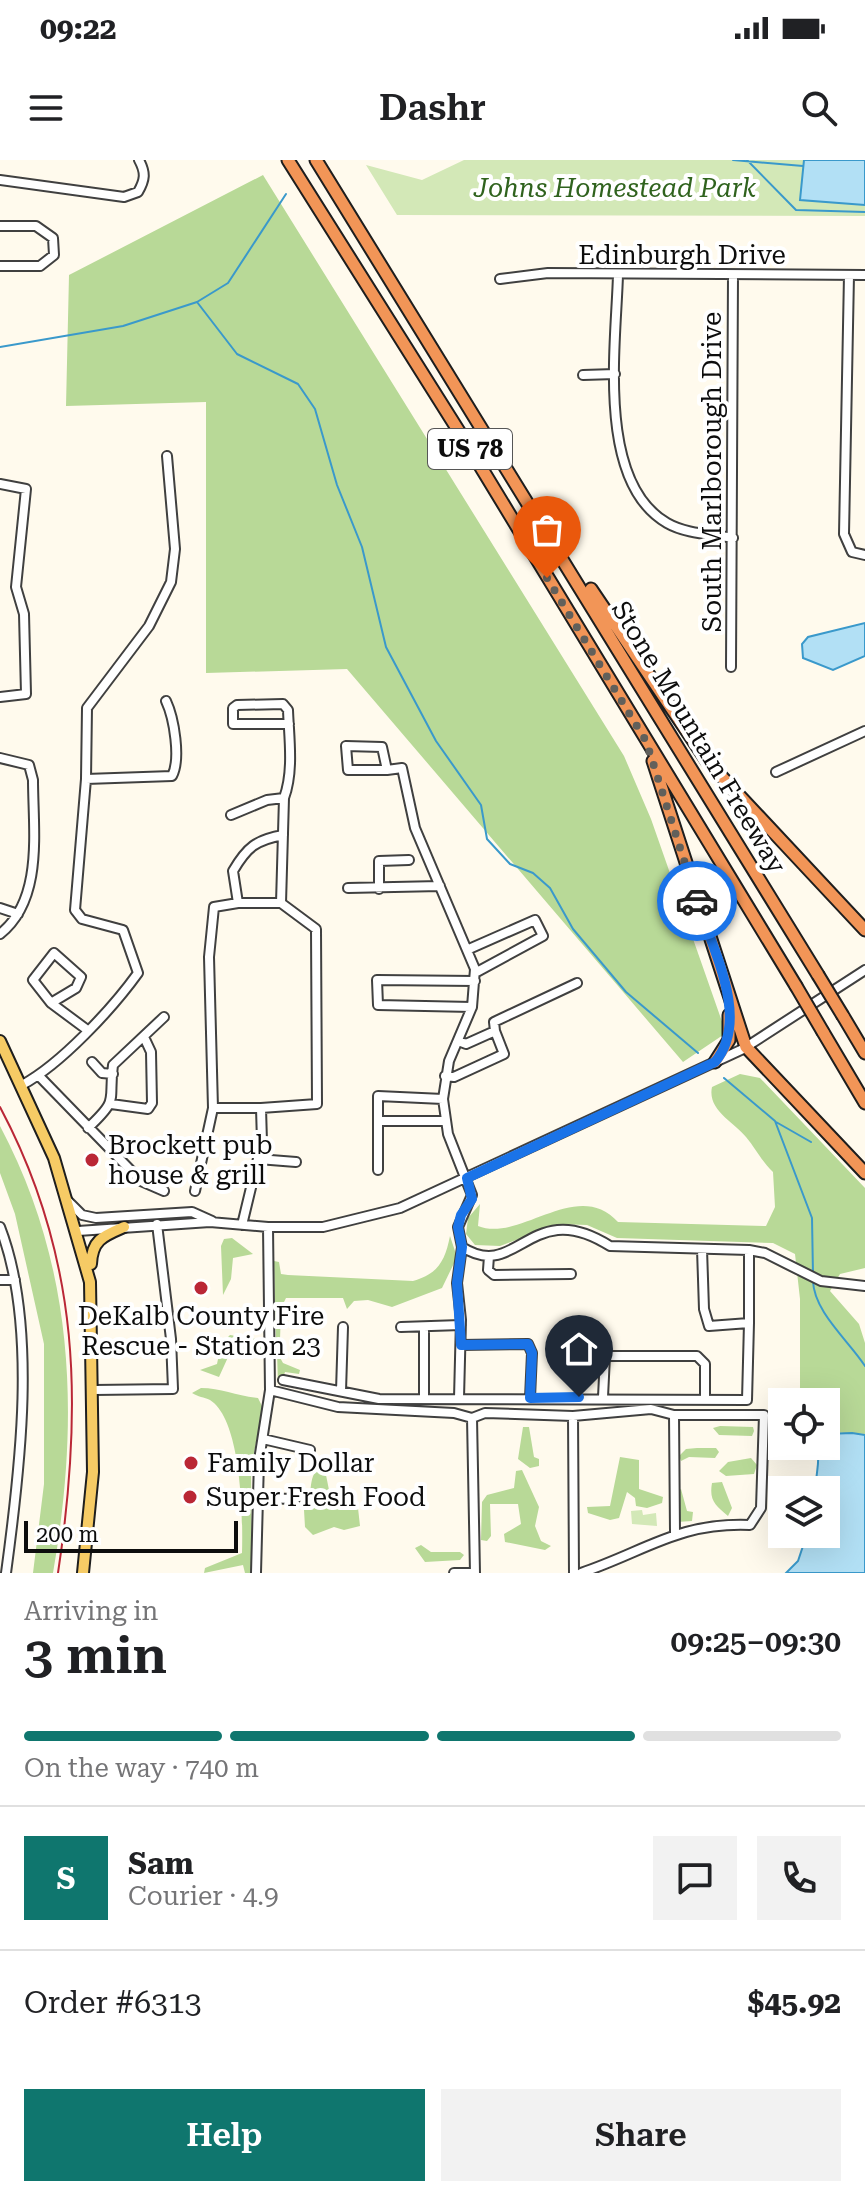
<!DOCTYPE html>
<meta charset="utf-8">
<style>
body{margin:0;font-family:"Roboto Serif",serif;background:#f2f2f2;color:#202124;height:100vh;display:flex;flex-direction:column;font-size:30px;white-space:nowrap}
*{box-sizing:border-box;margin:0}
p{font-size:26px;color:#757577}
.icon{flex:none;width:44px;height:44px;fill:none;stroke:currentColor;stroke-width:2;stroke-linecap:round;stroke-linejoin:round}
.map{position:relative;height:1413px;overflow:hidden}
.sheet{display:flex;flex-direction:column;background:#fff;flex:1}
.sheet>*{flex:none}
.controls{position:absolute;left:768px;top:1228px;display:grid;gap:16px}
.controls a{display:grid;place-items:center;width:72px;height:72px;border-radius:0px;background:#fff;box-shadow:0 8px 32px #0002;font-size:40px}
.scale{position:absolute;left:24px;bottom:20px;width:214px;box-sizing:border-box;padding-left:8px;border:4px solid #0d0d0d;border-top:0;font-size:22px;line-height:28px;white-space:nowrap;color:#0d0d0d;-webkit-text-stroke:6px #fff;paint-order:stroke}
.pin{position:absolute;display:grid;place-items:center;width:68px;height:68px;color:#fff;margin:-82px -34px;border-radius:50% 50% 50% 0;rotate:-45deg;box-shadow:0 0 8px #0007}
.pin .icon{rotate:45deg}
.courier{position:absolute;display:grid;place-items:center;width:80px;height:80px;margin:-40px;border:6px solid #1a73e8;border-radius:50%;background:#fff;color:#222;box-shadow:0 2px 10px #0007}
.summary em{font-style:normal;font-weight:600}
.summary div{display:flex;flex-direction:column-reverse}
.summary{display:flex;align-items:center;justify-content:space-between;height:136px;padding:0 24px}
h1{font-size:52px;font-weight:600;line-height:60px}
.bar{display:grid;grid-template-columns:repeat(4,1fr);gap:12px 8px;align-content:center;height:96px;padding:0 24px}
.bar i{height:10px;border-radius:6px;background:#e0e0e0}
.bar .current{background:#0f766e}
.bar p{grid-column:span 4}
.line{display:flex;align-items:center;gap:20px;padding:0 24px;border-top:2px solid #e0e0e0}
.line div{flex:1}
.round{display:grid;place-items:center;flex:none;width:84px;height:84px;border-radius:0px;background:#f2f2f2}
.primary-button{display:flex;gap:16px;margin-top:auto;padding:16px 24px}
.primary-button a{flex:1;height:92px;border-radius:0px;background:#0f766e;color:#fff;font-size:32px;font-weight:600;line-height:92px;text-align:center}
.primary-button a+a{background:#f2f2f2;color:#202124}
.status{display:flex;justify-content:space-between;align-items:center;height:56px;padding:0 40px;background:#fff;direction:ltr}
.status svg{height:22px;fill:currentColor}
header{display:flex;justify-content:space-between;align-items:center;height:104px;padding:0 24px;background:#fff;font-size:36px;font-weight:600}
.map>svg:first-child{display:block}
.green{fill:#d3e8b7}
.forest{fill:#b8d997}
.water{fill:#b2e0f5;stroke:#3a99cb;stroke-width:2}
.lines{fill:none;stroke-linecap:round;stroke-linejoin:round}
.stream{stroke:#3a99cb;stroke-width:2}
.minor-casing{stroke:#404040;stroke-width:12}
.major-casing{stroke:#1e1e1e;stroke-width:14}
.highway-casing{stroke:#1e1e1e;stroke-width:15}
.minor{stroke:#fff;stroke-width:8}
.major{stroke:#f6cb65;stroke-width:10}
.highway{stroke:#f29557;stroke-width:11}
.rail{stroke:#ba2736;stroke-width:2}
.highway-bridge-casing{stroke:#1e1e1e;stroke-width:15;stroke-linecap:butt}
.highway-bridge{stroke:#f29557;stroke-width:11}
.done{stroke:#62605b;stroke-width:8;stroke-dasharray:0 14.4}
.route{stroke:#1a73e8;stroke-width:10}
.poi-dot{fill:#ba2736;stroke:#fff;stroke-width:3}
.labels{text-anchor:middle;stroke-width:8;stroke-linejoin:round;paint-order:stroke}
.shield{fill:#fff;stroke:#565656;stroke-width:2}
.shield-label{font-size:24px;font-weight:bold;fill:#0d0d0d}
.park-label{font-size:26px;font-style:italic;fill:#30631e;stroke:#fff}
.street-label{font-size:26px;fill:#0d0d0d;stroke:#fff}
.poi-label{font-size:26px;fill:#0d0d0d;stroke:#fff;text-anchor:start}
</style>
<div class="status"><b>09:22</b><svg viewBox="0 0 49 12"><path d="M0 12V9h3v3zM5 12V6h3v6zM10 12V3h3v9zM15 12V0h3v12zM26 1h20v11H26zM47 4h2v5h-2z"/></svg></div>
<header><svg class="icon" aria-label="menu" viewBox="0 0 24 24"><path d="M4 6h16M4 12h16M4 18h16"/></svg>Dashr<svg class="icon" aria-label="search" viewBox="0 0 24 24"><circle cx="10" cy="10" r="6"/><path d="M15 15l6 6"/></svg></header>
<div class="map">
<svg width="865" height="1413" viewBox="0 0 865 1413">
<rect width="100%" height="100%" fill="#fffaed"/>
<path class="green" d="M464,0H865V56L397,55L366,5L422,20Z
M642,1350L643,1355L656,1353L657,1366L632,1364L631,1351Z"/>
<path class="forest" d="M263,15L624,596L651,659L726,873L683,902L347,509L206,513V242L66,246L69,115Z
M740,914L760,918L865,1028V1108L840,1114L830,1131L859,1164L865,1183V1274L826,1272V1242H800V1139L795,1094L773,1083L617,1078L587,1065L559,1064L500,1086L475,1085L466,1074L468,1058L480,1044L478,1066C520,1083 577,1017 618,1062L766,1066L775,1047L773,1012C760,999 756,989 746,977C734,962 707,950 712,927Z
M0,966C75,1107 80,1258 53,1413H33L44,1324V1184L15,1054L0,1013Z
M450,1076L457,1097L442,1128L392,1147L368,1140L354,1141L347,1149L343,1138H286L281,1148L280,1180H276L274,1101L279,1102L281,1114L288,1115L413,1121C438,1114 445,1101 450,1076Z
M232,1078L253,1094L233,1098L231,1119L223,1135L221,1086L224,1079Z
M230,1175L263,1180L264,1186L262,1190L229,1195L219,1217L200,1210L217,1204L221,1184Z
M277,1192L283,1203L300,1210L299,1214L285,1212L281,1224H278Z
M201,1228C221,1228 237,1236 258,1238L263,1248L251,1307L252,1413H245L243,1405L204,1413L205,1408L242,1393C243,1359 242,1260 210,1240C204,1237 198,1237 192,1233Z
M720,1266L753,1267L754,1271L752,1276L719,1275L713,1268Z
M523,1267H529L534,1297L539,1299V1306L530,1308L518,1299Z
M697,1288H716L719,1292L715,1298L689,1297L681,1301L679,1296L686,1289Z
M620,1297L639,1300V1329L663,1337L662,1343L647,1348L636,1346L635,1338L627,1332L619,1358L610,1360L588,1353L587,1347L610,1346Z
M751,1298L757,1305L754,1314L726,1316L719,1311L728,1302Z
M317,1309L326,1315L332,1345L358,1348L360,1366L344,1370L334,1367L313,1375L305,1367L304,1350C314,1337 307,1322 317,1309Z
M522,1310L539,1347L535,1366L541,1381L551,1386L545,1390L505,1382L504,1374L521,1364L518,1344H490L491,1376L487,1381L481,1380L482,1342L487,1335L514,1328L516,1311Z
M722,1322L732,1348L728,1356C715,1345 709,1340 712,1323Z
M681,1329L687,1351L693,1352L692,1361L677,1362V1331Z
M421,1385L431,1392H460L464,1395L460,1400L425,1402L415,1388Z"/>
<path class="water" d="M804,0H865V45L800,40Z
M865,463V496L833,510L803,498L802,484L808,477Z
M852,1273L865,1275V1413H786L798,1401L807,1374H826V1330H816C815,1314 821,1301 817,1286H826V1274Z"/>
<g class="lines">
<path class="stream" d="M733,0L803,6
M747,0L796,50L865,52
M197,142L237,194L298,224L315,249L337,325L362,387L386,487L436,581L481,645L487,679L510,704L533,713L550,728L573,769L626,832L698,893
M0,187L123,166L197,142L228,123L286,34
M724,918L775,961L812,1058L813,1114
M776,962L811,982
M813,1121C814,1152 849,1181 865,1206"/>
<defs>
<path id="minor" d="M0,20L124,37L138,32C145,20 146,13 139,0
M0,66H36L53,78L54,95L40,106H0
M618,115C616,185 596,322 667,363C686,374 711,374 733,378
M849,115L844,374L852,392L865,395
M500,119L548,113L865,115
M583,215L615,214
M0,324L26,329L16,427L24,454L26,534L0,537
M731,507L733,116
M0,598L29,605L33,620C33,670 44,739 0,774
M387,610H348L346,586L382,587L387,610L402,608L415,668L475,809L472,847L449,901L443,939L448,974L472,1035L458,1067L462,1087L457,1123L461,1160L459,1238
M776,612L865,571
M86,619L172,616C181,599 174,558 166,541
M231,655L267,640L284,638
M348,728L440,726
M379,729V701L409,700
M238,743H281
M0,748L18,754
M469,789L535,760L543,776L475,813
M54,793L81,817L76,828L51,843L33,820Z
M51,843L86,869
M472,847L378,845L377,820L475,821
M495,871L494,862L577,823
M92,902L102,913L113,914
M39,916L141,1021L164,1031
M445,916L454,917L504,894L495,871L466,884L458,881
M22,925C61,904 112,849 138,813L123,770L82,759L75,750L86,619L87,548L149,466L171,422L175,389L167,296
M111,944L148,949L152,943L151,892L144,877
M261,948H213L209,797L214,747L238,743L233,711C247,687 256,680 283,675
M378,961H445
M88,968C120,938 108,942 113,905L164,857
M258,999L296,1002
M378,1010V936L443,939
M195,1031L213,948
M68,1041L82,1055L96,1058L192,1052L212,1061
M242,1065L262,982L261,948L317,944L316,769L281,743L284,638C294,611 289,578 288,550L283,544L237,545L233,548V564H289
M0,1067C38,1165 20,1310 6,1413
M78,1071L210,1062L268,1067H323L400,1048L743,889L865,810
M462,1087C518,1123 530,1035 610,1086L749,1090L765,1093L821,1121L865,1126
M702,1089L704,1149L709,1166L749,1163V1090
M489,1096L488,1110L494,1115L571,1114
M0,1120H15
M401,1167L461,1165
M424,1167V1237
M461,1185L528,1184L532,1193L530,1238
M283,1220L379,1239L747,1240L749,1163
M94,1230L173,1229L171,1179L157,1064
M270,1230L338,1247L454,1253L472,1258
M341,1231L343,1167
M603,1237L605,1196H697L705,1204V1238
M674,1255L675,1373
M573,1256L574,1413
M263,1279L310,1290
M257,1338L295,1339
M256,1413L259,1300L270,1230L268,1067
M454,1413H470
M475,1413L472,1258L485,1253L573,1256L651,1249L674,1255H764L761,1348L750,1365C679,1362 646,1391 581,1413"/>
<path id="major" d="M0,881L54,998L90,1122L93,1312L83,1413
M91,1104C92,1080 103,1076 124,1067"/>
<path id="highway" d="M288,0L465,281L796,826
M316,0L818,815
M591,429L707,601L865,770
M653,601L746,887L865,1013
M843,856L865,893
M823,872L865,943
M715,902L729,880V855"/>
</defs>
<use href="#minor" class="minor-casing"/>
<use href="#major" class="major-casing"/>
<use href="#highway" class="highway-casing"/>
<use href="#minor" class="minor"/>
<use href="#major" class="major"/>
<use href="#highway" class="highway"/>
<path class="rail" d="M0,947C81,1099 83,1247 58,1413"/>
<defs>
<path id="highway-bridge" d="M818,815L843,856
M796,826L823,872"/>
</defs>
<use href="#highway-bridge" class="highway-bridge-casing"/>
<use href="#highway-bridge" class="highway-bridge"/>
</g>
<g class="lines">
<path class="done" d="M547,418L646,581L697,741"/>
<path class="route" d="M579,1237L530,1238L532,1193L528,1184L461,1185L457,1123L462,1087L458,1067L461,1055L472,1039L467,1018L715,902C751,859 712,788 697,741"/>
</g>
<g class="poi-dot">
<circle cx="92" cy="1000" r="8"/>
<circle cx="201" cy="1128" r="8"/>
<circle cx="191" cy="1303" r="8"/>
<circle cx="190" cy="1337" r="8"/>
</g>
<g class="labels">
<rect class="shield" x="428" y="269" width="84" height="40" rx="6"/>
<g class="shield-label">
<text x="470" y="297">US 78</text>
</g>
<g class="park-label">
<text x="615" y="37">Johns Homestead Park</text>
</g>
<g class="street-label">
<text x="682" y="104">Edinburgh Drive</text>
<text transform="translate(712 312) rotate(-90)" y="9">South Marlborough Drive</text>
<text transform="translate(699 577) rotate(59)" y="9">Stone Mountain Freeway</text>
</g>
<g class="poi-label">
<text x="108" y="994">Brockett pub<tspan x="108" dy="30">house &amp; grill</tspan></text>
<text x="201" y="1165" text-anchor="middle">DeKalb County Fire<tspan x="201" dy="30">Rescue - Station 23</tspan></text>
<text x="207" y="1312">Family Dollar</text>
<text x="206" y="1346">Super Fresh Food</text>
</g>
</g>
</svg>
<div class="controls">
<a><svg class="icon" aria-label="locate" viewBox="0 0 24 24"><circle cx="12" cy="12" r="6"/><path d="M12 2v4M12 18v4M2 12h4M18 12h4"/></svg></a>
<a><svg class="icon" aria-label="layers" viewBox="0 0 24 24"><path d="M12 4l9 5-9 5-9-5zM3 14l9 5 9-5"/></svg></a>
</div>
<div class="scale">200 m</div>
<div class="pin" style="left:547px;top:418px;background:#ea580c"><svg class="icon" aria-label="bag" viewBox="0 0 24 24"><path d="M5 8h14l-1 12H6zM9 8a3 3 0 0 1 6 0"/></svg></div>
<div class="pin" style="left:579px;top:1237px;background:#1f2937"><svg class="icon" aria-label="home" viewBox="0 0 24 24"><path d="M3 11l9-7 9 7M6 9v11h12V9"/></svg></div>
<div class="courier" style="left:697px;top:741px"><svg class="icon" aria-label="car" viewBox="0 0 24 24"><path d="M5 17H2v-5l4-1 3-4h7l3 4 3 1v5h-3M9 17h6M6 11h13"/><circle cx="7" cy="17" r="2"/><circle cx="17" cy="17" r="2"/></svg></div>
</div>
<section class="sheet">
<div class="summary"><div><h1>3 min</h1><p>Arriving in</p></div><em>09:25–09:30</em></div>
<div class="bar"><i class="current"></i><i class="current"></i><i class="current"></i><i></i><p>On the way · 740 m</p></div>
<div class="line" style="height:144px"><b class="round" style="background:#0f766e;color:#fff">S</b><div><b>Sam</b><p>Courier · 4.9</p></div><a class="round"><svg class="icon" aria-label="chat" viewBox="0 0 24 24"><path d="M4 5h16v11H9l-5 4z"/></svg></a><a class="round"><svg class="icon" aria-label="phone" viewBox="0 0 24 24"><path d="M5 4h4l2 5-3 2q2 4 5 5l2-3 5 2v4C11 20 4 13 5 4z"/></svg></a></div>
<div class="line" style="height:104px"><div>Order #6313</div><b>$45.92</b></div>
<div class="primary-button"><a>Help</a><a>Share</a></div>
</section>
